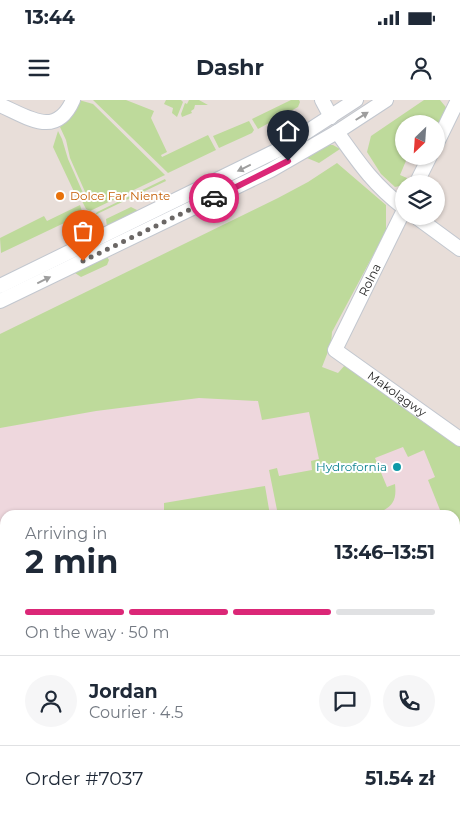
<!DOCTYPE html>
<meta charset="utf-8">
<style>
body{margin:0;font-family:Montserrat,sans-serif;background:#f6f6f7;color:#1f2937;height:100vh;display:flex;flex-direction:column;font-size:19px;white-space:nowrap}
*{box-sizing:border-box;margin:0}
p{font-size:16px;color:#747a83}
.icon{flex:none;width:28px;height:28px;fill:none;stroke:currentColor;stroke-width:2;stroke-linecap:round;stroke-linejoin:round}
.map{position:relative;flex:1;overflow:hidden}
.side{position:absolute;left:0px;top:410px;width:460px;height:310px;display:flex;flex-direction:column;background:#fff;border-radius:15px 15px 0 0;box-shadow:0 1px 4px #0004}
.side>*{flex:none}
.needle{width:32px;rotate:205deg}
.controls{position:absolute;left:395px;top:15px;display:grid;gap:10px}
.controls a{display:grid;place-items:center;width:50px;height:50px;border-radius:50%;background:#fff;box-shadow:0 1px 4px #0004;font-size:25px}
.pin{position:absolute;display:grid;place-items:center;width:42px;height:42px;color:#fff;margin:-51px -21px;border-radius:50% 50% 50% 0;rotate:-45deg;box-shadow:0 0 5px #0007}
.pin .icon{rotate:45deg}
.courier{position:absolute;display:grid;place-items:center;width:50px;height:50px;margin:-25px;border:4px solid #db2777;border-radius:50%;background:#fff;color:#222;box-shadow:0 1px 6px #0007}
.overview em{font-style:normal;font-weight:700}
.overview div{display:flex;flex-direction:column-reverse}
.overview{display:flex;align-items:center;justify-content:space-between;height:85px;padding:0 25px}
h1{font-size:32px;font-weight:700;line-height:38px}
.bar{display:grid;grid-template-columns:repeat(4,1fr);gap:8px 5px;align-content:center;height:60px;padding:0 25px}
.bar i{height:6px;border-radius:4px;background:#e0e1e3}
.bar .on{background:#db2777}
.bar p{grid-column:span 4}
.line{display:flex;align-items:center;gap:12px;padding:0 25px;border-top:1px solid #e0e1e3}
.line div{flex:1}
.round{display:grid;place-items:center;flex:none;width:52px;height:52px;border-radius:26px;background:#f6f6f7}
.status{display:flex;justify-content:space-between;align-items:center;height:35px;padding:0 25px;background:#fff;direction:ltr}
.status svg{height:14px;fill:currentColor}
header{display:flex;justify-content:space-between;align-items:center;height:65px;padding:0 25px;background:#fff;font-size:22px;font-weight:700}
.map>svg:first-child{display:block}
.medical{fill:#eed7dd;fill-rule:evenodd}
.green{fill:#beda9b}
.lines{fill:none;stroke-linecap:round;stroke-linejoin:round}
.minor-casing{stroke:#c2c7cf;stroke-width:16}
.minor{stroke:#fff;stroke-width:14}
.oneway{fill:#9e9e9e}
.done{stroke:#6b6765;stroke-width:5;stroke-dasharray:0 9}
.route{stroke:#db2777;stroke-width:6}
.food-dot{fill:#e8710a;stroke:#fff;stroke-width:2}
.culture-dot{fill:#0f9aa8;stroke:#fff;stroke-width:2}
.labels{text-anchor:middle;stroke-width:4;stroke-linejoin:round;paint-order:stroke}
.food-label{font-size:12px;fill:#c56008;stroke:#fff;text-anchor:start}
.street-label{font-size:12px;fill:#272727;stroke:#fff}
.culture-label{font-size:12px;fill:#0d838f;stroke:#fff;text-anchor:end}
</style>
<div class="status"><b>13:44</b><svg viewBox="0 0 49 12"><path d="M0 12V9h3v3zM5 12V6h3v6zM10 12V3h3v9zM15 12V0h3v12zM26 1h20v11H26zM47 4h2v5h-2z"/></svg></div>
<header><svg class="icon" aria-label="menu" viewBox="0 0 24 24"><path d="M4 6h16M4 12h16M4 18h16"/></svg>Dashr<svg class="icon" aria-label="person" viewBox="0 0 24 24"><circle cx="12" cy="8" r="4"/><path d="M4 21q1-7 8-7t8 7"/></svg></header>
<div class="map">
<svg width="460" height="720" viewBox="0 0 460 720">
<rect width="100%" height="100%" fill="#e8ded9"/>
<path class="medical" d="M199,298L320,304L411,328L460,406V720H0V328L96,311ZM5,415H455V715H5Z"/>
<path class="green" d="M79,0L93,4L165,75L90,111L86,109L82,101L86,94L70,58L66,40L60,27L72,15Z
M93,0H126L154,11L151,18L167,52L161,55L162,57L208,35L216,50L168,73Z
M166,0H181L183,2L177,17L172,13L173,8L164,4Z
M189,0H199L208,5H195L194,9L191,11L192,13L182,17L181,14L185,3L187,4Z
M291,0H299L300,2L298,7L258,29L252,19Z
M424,0H440L449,11L436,37V24H404V56H408L400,75L407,78L404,85L395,87L381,74L367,52L371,36Z
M249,21L254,30L252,33L219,48L213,36Z
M58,31L62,39L68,59L83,93L77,98L53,47Z
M328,45H333L340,49L319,63L307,58Z
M337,63L386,105V131L332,232L331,244L322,267L338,273L345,265L351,266L424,323V320L460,346V506L455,508V483L458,482L455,475V462L460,460L455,448V415H442L428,380L435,377L424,350L408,357L403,347L375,358L387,387L395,384C397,402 392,407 376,414V415H278L269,370L277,368L279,376L312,370L311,361L319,359L309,312L262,320L258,301L199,298L96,311L0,328V234L278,98L308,82Z
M165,79L166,81L95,115L97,112Z
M80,105L82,111L81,115L1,153L0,138L44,116L47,121Z
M131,107L139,111L107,127L106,119Z
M107,157L109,160L107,165L81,177L75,173Z
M265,386L270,415H164V403Z"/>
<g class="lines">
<defs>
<g id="minor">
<path d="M322,0L331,17"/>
<path d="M0,5C28,17 56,39 73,0"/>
<path d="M337,32C359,63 373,84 404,108"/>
<path d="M436,45L458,0"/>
<path d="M416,84L430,56"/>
<path id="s1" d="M404,110L335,250L460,339"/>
<path d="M415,116L460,149"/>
<path d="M0,186L282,48L356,0"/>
<path d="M0,201L271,70L337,32L386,0"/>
</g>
</defs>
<use href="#minor" class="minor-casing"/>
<use href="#minor" class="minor"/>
</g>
<defs><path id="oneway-solid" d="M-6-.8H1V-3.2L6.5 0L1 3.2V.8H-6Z" transform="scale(1.25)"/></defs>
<g class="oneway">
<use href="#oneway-solid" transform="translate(362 16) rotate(-32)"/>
<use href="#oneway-solid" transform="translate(244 68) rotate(154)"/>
<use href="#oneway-solid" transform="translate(44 180) rotate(-26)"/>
</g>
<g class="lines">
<path class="done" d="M83,161L214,98"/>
<path class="route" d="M214,98L288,61"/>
</g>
<circle class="food-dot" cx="60" cy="96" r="5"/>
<circle class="culture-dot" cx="397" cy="367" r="5"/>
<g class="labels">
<g class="food-label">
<text x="70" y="100">Dolce Far Niente</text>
</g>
<g class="street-label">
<text transform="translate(370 180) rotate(-64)" y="4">Rolna</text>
<text dy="4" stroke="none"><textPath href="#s1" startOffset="232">Makolągwy</textPath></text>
</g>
<g class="culture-label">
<text x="387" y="371">Hydrofornia</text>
</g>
</g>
</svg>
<div class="controls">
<a><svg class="needle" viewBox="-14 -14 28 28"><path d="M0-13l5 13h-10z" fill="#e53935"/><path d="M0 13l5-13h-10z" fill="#747a83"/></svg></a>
<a><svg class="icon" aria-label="layers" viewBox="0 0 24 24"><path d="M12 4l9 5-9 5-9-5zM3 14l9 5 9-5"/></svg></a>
</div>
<div class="pin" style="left:83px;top:161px;background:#ea580c"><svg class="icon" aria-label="bag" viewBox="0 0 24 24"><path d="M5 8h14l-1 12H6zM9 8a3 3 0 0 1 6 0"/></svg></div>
<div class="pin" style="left:288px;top:61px;background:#1f2937"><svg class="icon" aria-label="home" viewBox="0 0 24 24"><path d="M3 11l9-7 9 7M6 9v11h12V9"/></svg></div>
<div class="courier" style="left:214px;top:98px"><svg class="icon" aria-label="car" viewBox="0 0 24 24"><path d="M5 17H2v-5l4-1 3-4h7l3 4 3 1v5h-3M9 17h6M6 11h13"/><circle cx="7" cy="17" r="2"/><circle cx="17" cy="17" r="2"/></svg></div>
<section class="side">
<div class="overview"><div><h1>2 min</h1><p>Arriving in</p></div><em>13:46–13:51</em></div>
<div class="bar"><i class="on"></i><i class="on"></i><i class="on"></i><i></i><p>On the way · 50 m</p></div>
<div class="line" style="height:90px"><a class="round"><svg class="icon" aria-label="person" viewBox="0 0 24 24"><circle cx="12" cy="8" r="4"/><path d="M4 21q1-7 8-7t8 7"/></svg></a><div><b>Jordan</b><p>Courier · 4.5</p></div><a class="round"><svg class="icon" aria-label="chat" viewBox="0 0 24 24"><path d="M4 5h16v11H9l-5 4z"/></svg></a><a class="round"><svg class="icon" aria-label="phone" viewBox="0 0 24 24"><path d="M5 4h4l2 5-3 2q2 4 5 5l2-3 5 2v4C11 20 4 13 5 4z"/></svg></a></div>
<div class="line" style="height:65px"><div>Order #7037</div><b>51.54 zł</b></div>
</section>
</div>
